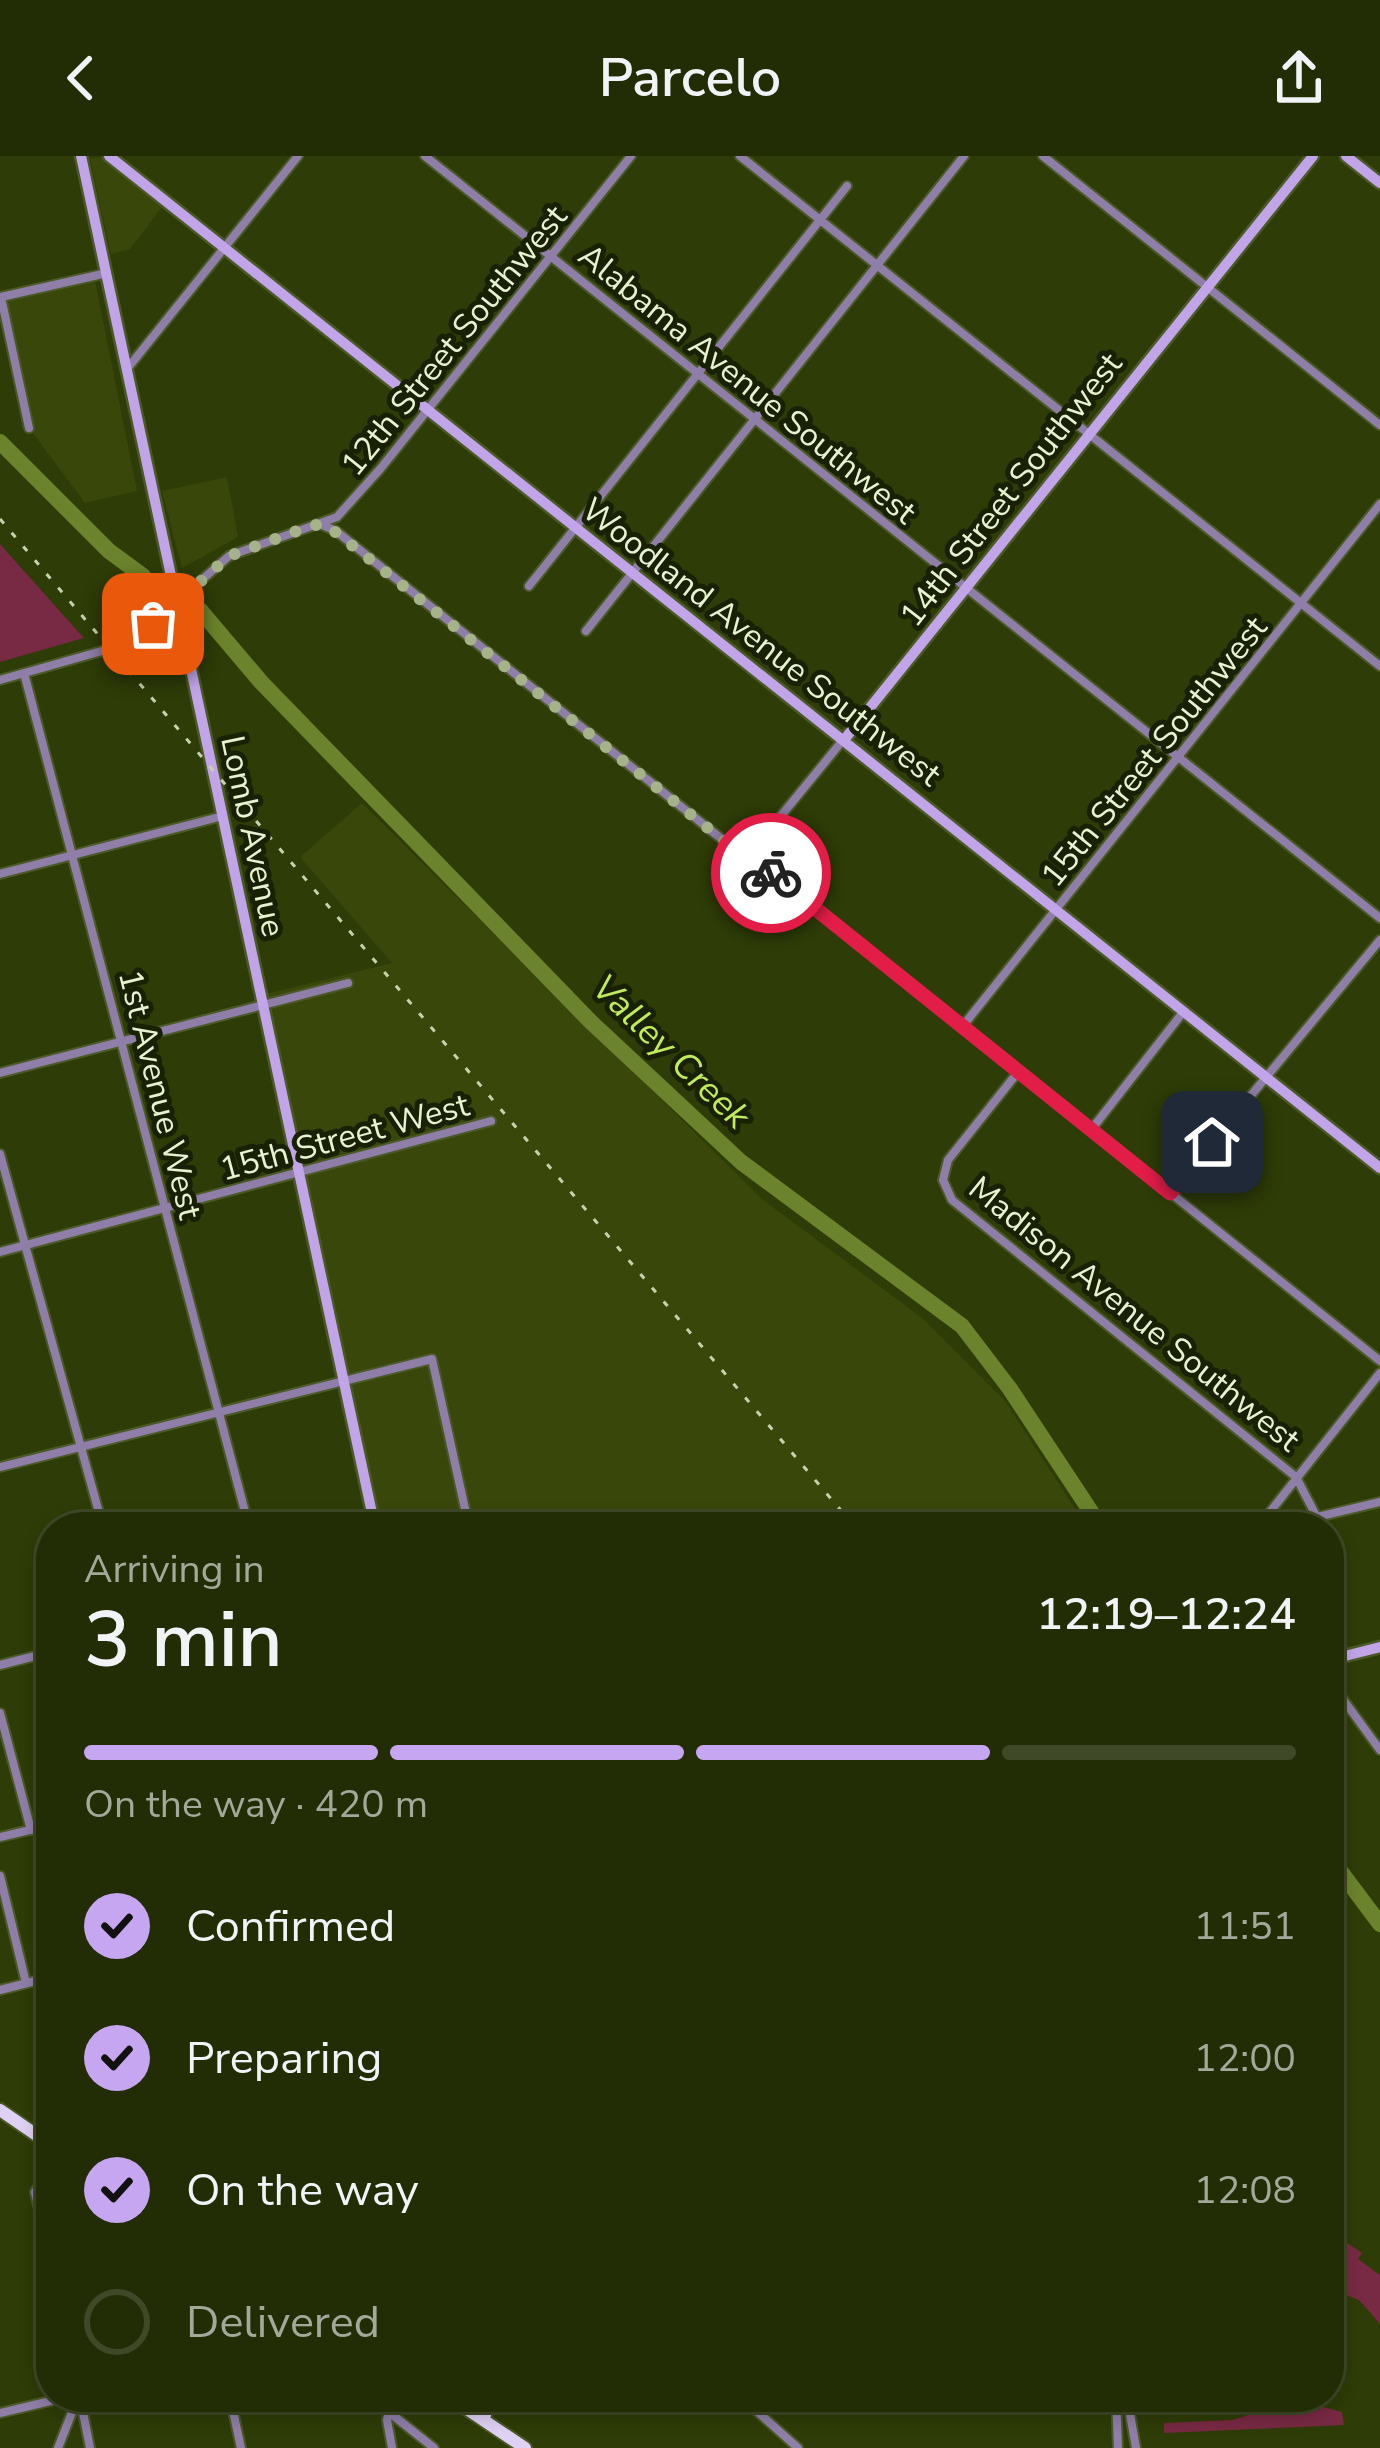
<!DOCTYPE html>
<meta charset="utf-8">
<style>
body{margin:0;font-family:"Nunito Sans",sans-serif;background:#2e3913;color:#f1f3f6;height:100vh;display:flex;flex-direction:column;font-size:45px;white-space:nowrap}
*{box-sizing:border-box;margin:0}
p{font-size:39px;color:#a2a89a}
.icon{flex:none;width:66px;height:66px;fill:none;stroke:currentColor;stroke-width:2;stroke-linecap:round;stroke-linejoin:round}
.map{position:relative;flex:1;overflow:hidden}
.sheet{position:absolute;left:36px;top:1356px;width:1308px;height:900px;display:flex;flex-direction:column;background:#222d05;border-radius:48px;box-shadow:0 6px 18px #0003,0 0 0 3px #3f4927}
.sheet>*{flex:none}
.pin{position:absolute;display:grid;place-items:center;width:102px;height:102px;color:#fff;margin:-51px;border-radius:24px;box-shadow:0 6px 18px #0006}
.courier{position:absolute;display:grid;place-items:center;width:120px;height:120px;margin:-60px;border:9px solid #e11d48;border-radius:50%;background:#fff;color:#222;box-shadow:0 3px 15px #0007}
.head em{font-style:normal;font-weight:600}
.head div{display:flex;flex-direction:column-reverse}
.head{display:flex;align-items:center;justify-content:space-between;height:204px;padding:0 48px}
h1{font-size:78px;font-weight:600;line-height:90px}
.bar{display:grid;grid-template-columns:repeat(4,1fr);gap:18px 12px;align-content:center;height:144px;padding:0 48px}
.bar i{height:15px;border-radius:9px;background:#3f4927}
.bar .on{background:#c6a6f0}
.bar p{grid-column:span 4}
ol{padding:0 48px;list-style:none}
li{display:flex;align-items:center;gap:36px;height:132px}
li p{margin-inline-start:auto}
li .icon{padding:12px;border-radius:50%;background:#c6a6f0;color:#111;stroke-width:4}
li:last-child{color:#a2a89a}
li i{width:66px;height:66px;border:6px solid #3f4927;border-radius:50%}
header{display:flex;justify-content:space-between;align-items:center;height:156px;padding:0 48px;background:#222d05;font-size:54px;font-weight:600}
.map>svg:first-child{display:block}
.built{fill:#39470b}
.green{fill:#782943}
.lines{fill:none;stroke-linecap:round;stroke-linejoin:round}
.river{stroke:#6b832c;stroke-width:16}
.street-casing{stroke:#4b5927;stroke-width:12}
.secondary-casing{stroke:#4b5927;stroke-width:15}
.primary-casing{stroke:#4b5927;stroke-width:16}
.street{stroke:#8f7ea8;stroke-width:8}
.secondary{stroke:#c2a5e9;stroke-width:10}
.primary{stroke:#dfd1f4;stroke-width:12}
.rail{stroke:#c7d3ae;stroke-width:3;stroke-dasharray:6 12;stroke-linecap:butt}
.done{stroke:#a6b28a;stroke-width:12;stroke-dasharray:0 21.6}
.route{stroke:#e11d48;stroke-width:15}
.labels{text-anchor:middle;stroke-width:10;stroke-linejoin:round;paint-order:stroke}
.street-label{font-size:33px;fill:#e6f2d0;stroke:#192105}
.water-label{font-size:36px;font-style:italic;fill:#c2eb5a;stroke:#192105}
</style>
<header><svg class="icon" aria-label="back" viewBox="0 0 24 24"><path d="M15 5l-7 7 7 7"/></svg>Parcelo<svg class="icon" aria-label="share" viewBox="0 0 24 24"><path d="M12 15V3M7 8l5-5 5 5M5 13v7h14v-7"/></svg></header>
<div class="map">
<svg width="1380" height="2292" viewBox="0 0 1380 2292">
<rect width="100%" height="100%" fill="#2e3c07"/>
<path class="built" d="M100,1L162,51L130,93L111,98L90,3Z
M95,125L137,335L85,347L29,272L4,144Z
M227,321L238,381L182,412L162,335Z
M362,647L763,1044L921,1161L1005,1245L1087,1371H382L266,838L392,807L300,701Z"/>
<path class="green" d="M0,388L7,396L84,482L0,506Z
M1336,2079L1362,2097L1358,2103L1380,2119V2168L1359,2144L1329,2132L1339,2091L1331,2089Z
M1297,2244L1342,2256L1344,2269L1164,2277V2267L1232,2264Z"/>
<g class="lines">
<path class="river" d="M0,286L109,395L143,420
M200,454L261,526L591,866L741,1006L962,1170L1010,1233L1101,1371
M1329,1700L1380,1768"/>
<defs>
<path id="street" d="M425,0L1380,762
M740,0L1380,510
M1043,0L1380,269
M127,213L298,0
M29,272L1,141L107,117
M320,368L336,375L738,696L749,699L1380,1205
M529,430L847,30
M586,475L964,0
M24,517L249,1371
M0,524L130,487L229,400L337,361L381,312L631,0
M749,699L843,584
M0,718L223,660
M962,871L1380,348
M1018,916L948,1004L943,1024L952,1044L1296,1321L1322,1371
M0,917L348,827
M1091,974L1184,855
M0,998L103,1371
M1170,1037L1380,784
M0,1096L491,965
M0,1311L432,1203L469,1371
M1258,1371L1380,1217
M1276,1371L1380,1346
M0,1509L51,1496
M1329,1524L1380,1594
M0,1557L31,1674
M0,1681L51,1669
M0,1720L26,1827
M0,1834L51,1821
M51,2009L35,2036L51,2106
M80,2241L90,2292
M230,2241L241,2292
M370,2241L434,2292
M741,2241L798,2292
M1116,2241L1118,2292
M1127,2241L1136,2292
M389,2256L387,2264L392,2292
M0,2257L67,2241
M58,2292L78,2241"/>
<path id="secondary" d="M81,0L375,1371
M109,0L1380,1012
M1346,0L1380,27
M130,487L162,489L188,503
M844,584L1313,0
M1329,1504L1380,1491"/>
<path id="primary" d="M0,1954L51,1989
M449,2241L525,2292
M470,2241L485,2259"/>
</defs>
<use href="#street" class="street-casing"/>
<use href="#secondary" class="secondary-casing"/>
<use href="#primary" class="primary-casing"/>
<use href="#street" class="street"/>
<use href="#secondary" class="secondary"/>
<use href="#primary" class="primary"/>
<path class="rail" d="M0,363L855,1371"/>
</g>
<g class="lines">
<path class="done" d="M153,468L229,400L302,373L320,368L329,371L738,696L749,699L771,717"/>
<path class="route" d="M771,717L1170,1037L1212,986"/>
</g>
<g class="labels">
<g class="street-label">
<text transform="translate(453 184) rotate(-51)" y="12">12th Street Southwest</text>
<text transform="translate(748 227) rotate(39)" y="12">Alabama Avenue Southwest</text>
<text transform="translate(1010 333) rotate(-52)" y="12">14th Street Southwest</text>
<text transform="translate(762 485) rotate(38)" y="12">Woodland Avenue Southwest</text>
<text transform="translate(1153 595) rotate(-51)" y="12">15th Street Southwest</text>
<text transform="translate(254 680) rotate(78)" y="12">Lomb Avenue</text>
<text transform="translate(161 938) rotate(76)" y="12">1st Avenue West</text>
<text transform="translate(344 980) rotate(-15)" y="12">15th Street West</text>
<text transform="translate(1135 1157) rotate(39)" y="12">Madison Avenue Southwest</text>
</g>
<g class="water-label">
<text transform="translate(672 895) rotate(44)" y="13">Valley Creek</text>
</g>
</g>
</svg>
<div class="pin" style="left:153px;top:468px;background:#ea580c"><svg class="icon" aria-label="bag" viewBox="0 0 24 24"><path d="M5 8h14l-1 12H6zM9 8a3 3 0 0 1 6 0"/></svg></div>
<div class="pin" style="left:1212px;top:986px;background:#1f2937"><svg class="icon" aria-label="home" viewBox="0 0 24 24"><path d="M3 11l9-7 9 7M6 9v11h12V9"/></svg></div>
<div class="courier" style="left:771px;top:717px"><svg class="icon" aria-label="bike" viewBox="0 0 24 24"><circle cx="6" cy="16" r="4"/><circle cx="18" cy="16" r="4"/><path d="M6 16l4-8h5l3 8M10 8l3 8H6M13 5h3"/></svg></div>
<section class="sheet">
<div class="head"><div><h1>3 min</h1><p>Arriving in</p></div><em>12:19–12:24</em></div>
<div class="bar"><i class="on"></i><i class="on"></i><i class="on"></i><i></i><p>On the way · 420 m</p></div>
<ol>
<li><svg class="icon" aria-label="check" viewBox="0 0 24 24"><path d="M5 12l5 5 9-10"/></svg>Confirmed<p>11:51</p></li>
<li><svg class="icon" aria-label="check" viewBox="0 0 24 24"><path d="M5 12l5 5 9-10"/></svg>Preparing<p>12:00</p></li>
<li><svg class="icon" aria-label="check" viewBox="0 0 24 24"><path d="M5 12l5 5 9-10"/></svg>On the way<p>12:08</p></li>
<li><i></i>Delivered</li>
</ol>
</section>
</div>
